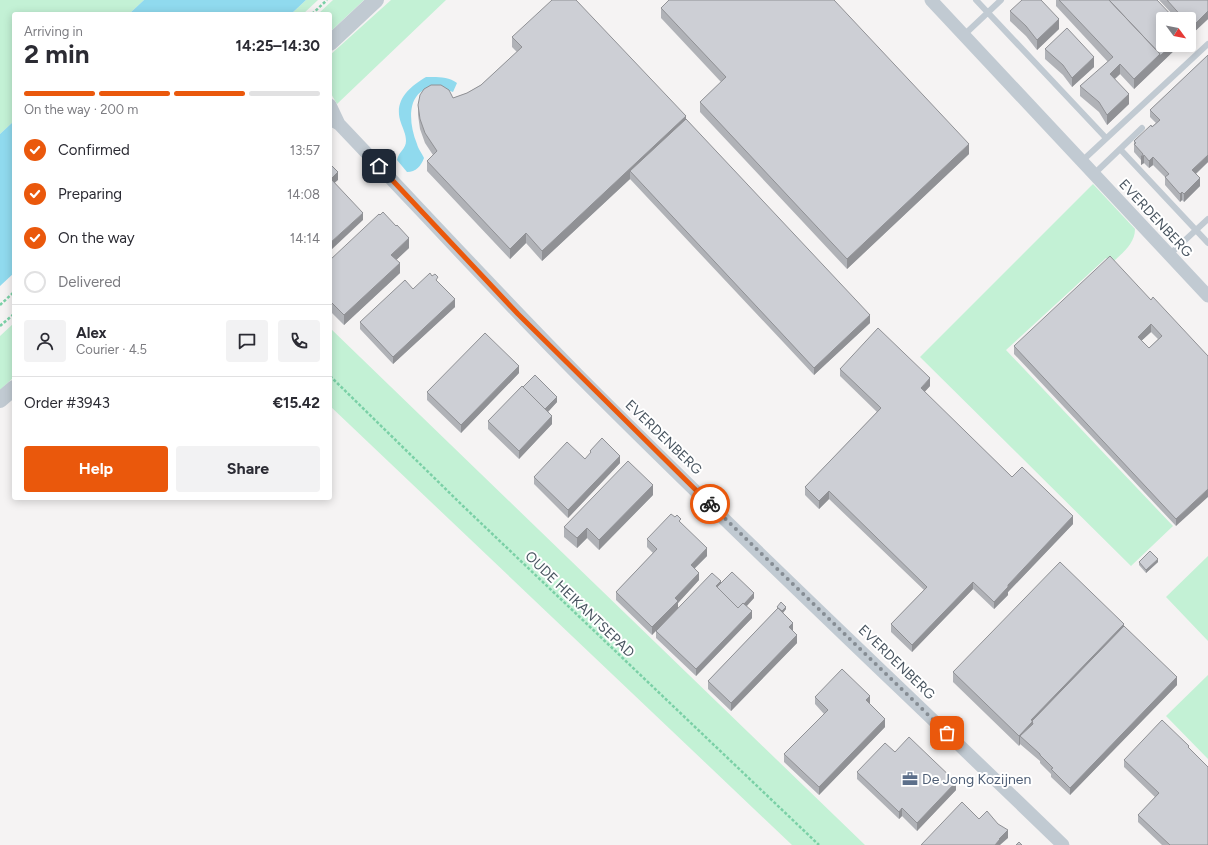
<!DOCTYPE html>
<meta charset="utf-8">
<style>
body{margin:0;font-family:Figtree,sans-serif;background:#f2f2f3;color:#2b2b33;height:100vh;display:flex;flex-direction:column;font-size:15px;white-space:nowrap}
*{box-sizing:border-box;margin:0}
p{font-size:13px;color:#7c7c81}
.icon{flex:none;width:22px;height:22px;fill:none;stroke:currentColor;stroke-width:2;stroke-linecap:round;stroke-linejoin:round}
.map{position:relative;flex:1;overflow:hidden}
.details{position:absolute;left:12px;top:12px;width:320px;height:488px;display:flex;flex-direction:column;background:#fff;border-radius:4px;box-shadow:0 2px 10px #0003}
.details>*{flex:none}
.needle{width:26px;rotate:122deg}
.buttons{position:absolute;left:1156px;top:12px;display:grid;gap:8px}
.buttons a{display:grid;place-items:center;width:40px;height:40px;border-radius:4px;background:#fff;box-shadow:0 2px 10px #0003;font-size:20px}
.pin{position:absolute;display:grid;place-items:center;width:34px;height:34px;color:#fff;margin:-17px;border-radius:8px;box-shadow:0 2px 6px #0006}
.courier{position:absolute;display:grid;place-items:center;width:40px;height:40px;margin:-20px;border:3px solid #ea580c;border-radius:50%;background:#fff;color:#222;box-shadow:0 1px 5px #0007}
.overview em{font-style:normal;font-weight:700}
.overview div{display:flex;flex-direction:column-reverse}
.overview{display:flex;align-items:center;justify-content:space-between;height:68px;padding:0 12px}
h1{font-size:26px;font-weight:700;line-height:30px}
.bar{display:grid;grid-template-columns:repeat(4,1fr);gap:6px 4px;align-content:center;height:48px;padding:0 12px}
.bar i{height:5px;border-radius:3px;background:#e1e1e2}
.bar .selected{background:#ea580c}
.bar p{grid-column:span 4}
.line{display:flex;align-items:center;gap:10px;padding:0 12px;border-top:1px solid #e1e1e2}
.line div{flex:1}
.round{display:grid;place-items:center;flex:none;width:42px;height:42px;border-radius:4px;background:#f2f2f3}
ol{padding:0 12px;list-style:none}
li{display:flex;align-items:center;gap:12px;height:44px}
li p{margin-inline-start:auto}
li .icon{padding:4px;border-radius:50%;background:#ea580c;color:#fff;stroke-width:4}
li:last-child{color:#7c7c81}
li i{width:22px;height:22px;border:2px solid #e1e1e2;border-radius:50%}
.action{display:flex;gap:8px;margin-top:auto;padding:8px 12px}
.action a{flex:1;height:46px;border-radius:4px;background:#ea580c;color:#fff;font-size:16px;font-weight:700;line-height:46px;text-align:center}
.action a+a{background:#f2f2f3;color:#2b2b33}
.map>svg:first-child{display:block}
.green{fill:#c3f1d5}
.water{fill:#90daee}
.lines{fill:none;stroke-linecap:round;stroke-linejoin:round}
.path{stroke:#7ad0a6;stroke-width:2.5;stroke-dasharray:3 2;stroke-linecap:butt}
.service{stroke:#c1cad2;stroke-width:6}
.minor{stroke:#c1cad2;stroke-width:13}
.tertiary{stroke:#c1cad2;stroke-width:16}
.wall{fill:#b0b2b7;fill-rule:evenodd}
.shaded-wall{fill:#909195}
.building{fill:#cdcfd5;stroke:#909195;fill-rule:evenodd}
.done{stroke:#868d94;stroke-width:4;stroke-dasharray:0 7.2}
.route{stroke:#ea580c;stroke-width:5}
.labels{text-anchor:middle;stroke-width:4;stroke-linejoin:round;paint-order:stroke}
.street-label{font-size:14px;fill:#4a5661;stroke:#fff}
.service-label{font-size:14px;fill:#4e5e75;stroke:#fff;text-anchor:start}
</style>
<div class="map">
<svg width="1208" height="845" viewBox="0 0 1208 845">
<rect width="100%" height="100%" fill="#f5f3f3"/>
<path class="green" d="M0,0H144L129,14H14V121L0,134Z
M306,0H318L303,14H291Z
M333,0H364L330,32V14H318Z
M391,0H446L337,104L330,92V55Z
M1093,184L1135,229C1135,244 1122,253 1112,263L1106,258L1006,350L1173,526L1131,566L920,357Z
M14,323V377L0,390V336Z
M330,328L865,845H792L330,406Z
M1208,556V641L1166,597Z
M1208,675V759L1166,716Z"/>
<path class="water" d="M144,0H306L291,14H129Z
M426,77C436,77 448,76 457,83L453,92C411,76 404,112 417,144C418,149 422,153 424,158C421,166 416,172 407,172L397,160C399,151 406,149 406,141C406,134 403,129 401,123C393,101 409,87 426,77Z
M14,121V273L0,286V134Z"/>
<g class="lines">
<path class="path" d="M312,14L327,0
M0,305L14,292
M0,326L14,314
M330,376L463,506L819,845"/>
<path class="service" d="M976,0L1106,138
M964,35L1001,0
M1120,149L1208,243
M1082,161L1208,44
M1094,174L1142,128
M1169,255L1208,219"/>
<path class="minor" d="M931,0L1208,296
M330,105L339,124
M330,119L339,124C419,208 498,294 580,377C738,536 902,689 1063,845"/>
<path class="tertiary" d="M330,43L376,0
M0,400L14,388"/>
</g>
<path class="wall" d="M1056,0H1157L1163,45H1180L1134,89L1120,74L1115,79L1129,104L1107,125L1099,112L1080,96V86L1108,62L1056,6Z
M1159,0H1208V19L1192,34L1189,31V19H1177Z
M661,8L969,154L847,269L700,112V102L721,82L661,18Z
M1010,11L1059,29L1037,50L1026,36L1010,21Z
M512,37L686,119L870,323L814,375L630,179L542,261L526,243L510,259L427,171V161L433,155L425,143L420,129L418,115V105L453,98L467,93L481,85L517,52L512,47Z
M1045,49L1094,67L1072,87L1063,75L1045,59Z
M1208,55V162L1196,174L1200,186L1184,202L1182,200L1180,202L1165,185V177L1153,165L1149,168L1144,163L1141,165V160L1134,152V141L1156,123L1150,117V110Z
M409,248L396,260L400,273L344,325L330,311V260Z
M438,282L455,307L393,364L360,329V322Z
M1151,300L1208,356L1176,526L1014,354V346ZM1151,332L1158,339L1149,348L1141,341Z
M840,369L930,386L924,392L1012,477L1073,524L1008,592V595L994,609L973,589L912,652L891,632V624L924,590L829,499L819,509L805,495V487L877,412L840,376Z
M519,373L461,433L427,400V392Z
M523,387L557,402L548,412L552,424L519,459L488,429V421Z
M590,451L620,463L568,518L534,484V477L585,459L590,454Z
M653,495L599,550L587,538L577,548L564,537V527Z
M675,517L681,523L707,556L695,568L699,580L678,603L652,635L616,600V592L653,553L647,547V539Z
M1139,562H1158L1146,573L1139,565Z
M721,584L754,598L747,606L752,618L696,676L656,638V631Z
M777,607L786,609L783,613L793,630V631L797,643L731,711L708,689V681L777,609Z
M1124,626L1177,685L1070,795L1051,777V774L1040,763V761L1020,744L1019,746L953,682V672Z
M815,697L870,704L885,727L819,795L784,762V754L824,714L815,704Z
M1189,748L1208,845H1162L1138,822V815L1155,797L1124,767V760Z
M895,752L956,790L917,831L902,816L899,819L857,779V772Z"/>
<path class="shaded-wall" d="M1208,11V19L1192,34V27Z
M1059,19V29L1037,50V40Z
M1172,45H1180L1134,89V79L1160,54Z
M1094,57V67L1072,87V78Z
M1120,64V74L1110,83V74Z
M1129,94V104L1107,125V115Z
M686,116V126L630,171V179L542,261V251Z
M969,144V154L847,269V259Z
M1144,155V163L1141,165V157Z
M1208,155V162L1192,177V170Z
M1153,157V165L1149,168V161Z
M338,172V180L331,186V179Z
M1200,178V186L1184,202V194Z
M1182,192V200L1180,202V194Z
M363,213V220L330,251V243Z
M526,233V243L510,259V249Z
M409,238V248L391,265V255Z
M400,263V273L344,325V315Z
M455,299V307L393,364V357Z
M870,315V323L814,375V368Z
M1151,324V332L1138,344V337Z
M519,366V373L461,433V425Z
M930,378V386L921,396V388Z
M557,397V402L544,416V410Z
M552,416V424L519,459V451Z
M620,456V463L568,518V510Z
M653,485V495L599,550V540Z
M1208,489V497L1176,526V519Z
M829,491V499L819,509V501Z
M1073,516V524L1008,592V595L994,609V602L1008,585Z
M587,528V538L577,548V538Z
M707,548V556L691,572V565Z
M1158,559V562L1146,573V570Z
M699,573V580L678,603V609L652,635V627L675,598Z
M721,581V589L719,591L716,586Z
M973,582V589L912,652V645Z
M754,593V598L738,615V610Z
M786,607V609L782,614V611Z
M752,611V618L696,676V669Z
M793,623V630L789,635V627Z
M1124,624V634L1020,736V744L1019,746V736L1031,720Z
M797,635V643L731,711V703Z
M1177,677V685L1070,795V788Z
M870,696V704L866,708V700Z
M885,719V727L819,795V787Z
M956,782V790L917,831V823Z
M902,808V816L899,819V812Z
M1008,830V838L1000,845H995L999,839Z"/>
<path class="building" d="M552,0H576L686,116L542,251L526,233L510,249L427,161L437,151L425,133L420,119L418,105L420,95L424,89L431,85H441L449,90L453,98L467,93L481,85L522,47L512,37Z
M669,0H834L969,144L847,259L700,102L726,77L661,8Z
M1022,0H1041L1059,19L1037,40L1026,26L1010,11Z
M1059,0H1109L1160,54L1134,79L1120,64L1110,74L1129,94L1107,115L1099,102L1080,86L1113,57Z
M1109,0H1157L1175,19H1163V45H1172L1160,56V54Z
M1167,0H1208V11L1192,27L1189,24V19H1184Z
M1067,28L1094,57L1072,78L1063,65L1045,49Z
M1208,55V155L1192,170L1200,178L1184,194L1182,192L1180,194L1165,177L1169,174L1153,157L1149,161L1144,155L1141,157L1143,154L1134,144L1136,143L1134,141L1151,125L1152,127L1160,120L1150,110Z
M686,119L870,315L814,368L630,171Z
M330,164L338,172L331,179L363,213L330,243Z
M383,212L396,226L397,225L409,238L391,255L400,263L344,315L330,301V260L379,214L380,215Z
M1110,256L1151,300L1153,297L1208,356V489L1176,519L1014,346ZM1151,324L1162,336L1149,348L1138,337Z
M430,273L432,276L435,274L438,277L436,280L455,299L393,357L360,322L405,280L413,289Z
M878,328L930,378L921,388L1012,477L1022,467L1073,516L1008,585V587L994,602L973,582L912,645L891,624L927,587L829,491L819,501L805,487L881,408L840,369Z
M485,333L519,366L461,425L427,392Z
M535,375L557,397L545,409L523,387Z
M522,386L552,416L519,451L488,421Z
M602,438L620,456L568,510L534,477L567,442L585,459L591,452L590,451Z
M628,461L653,485L599,540L587,528L577,538L564,527Z
M671,514L675,517L677,515L681,519L679,521L707,548L691,565L699,573L675,598L678,601L652,627L616,592L657,549L647,539Z
M1150,551L1158,559L1146,570L1139,562Z
M1060,562L1124,624L1031,720L1033,721L1019,736L953,672Z
M732,572L754,593L744,604L743,603L738,608L717,587Z
M712,573L721,581L716,586L738,608L743,603L752,611L696,669L656,631Z
M781,602L786,607L782,611L777,607Z
M778,608L793,623L789,627L797,635L731,703L708,681Z
M1124,626L1177,677L1070,788L1051,769L1053,768L1040,755V754L1020,736L1033,724L1032,721Z
M842,669L870,696L866,700L885,719L819,787L784,754L828,710L815,697Z
M1162,720L1189,746L1188,747L1208,767V845H1170L1138,815L1159,793L1124,760Z
M909,737L956,782L917,823L902,808L899,812L857,772L885,743L895,752Z
M962,802L979,819L987,811L998,824L1008,830L999,839H1000L995,845H921Z
M1019,842L1022,845H1016Z"/>
<g class="lines">
<path class="done" d="M710,504L947,733"/>
<path class="route" d="M379,166L518,314L710,504"/>
</g>
<defs>
<symbol id="office-bare" viewBox="-9 -9 18 18"><path d="M-6-3h4V-5.5h4V-3h4V5H-6ZM-1-4.5V-3h2v-1.5ZM-6 0V1H6V0Z" fill="#5c6f8a" stroke="#fff" stroke-width="2.5" paint-order="stroke"/></symbol>
</defs>
<g fill-rule="evenodd">
<use href="#office-bare" x="899" y="768" width="22" height="22"/>
</g>
<g class="labels">
<g class="street-label">
<text transform="translate(1156 218) rotate(47)" y="5">EVERDENBERG</text>
<text transform="translate(664 437) rotate(44)" y="5">EVERDENBERG</text>
<text transform="translate(580 604) rotate(44)" y="5">OUDE HEIKANTSEPAD</text>
<text transform="translate(897 662) rotate(44)" y="5">EVERDENBERG</text>
</g>
<g class="service-label">
<text x="922" y="784">De Jong Kozijnen</text>
</g>
</g>
</svg>
<div class="buttons">
<a><svg class="needle" viewBox="-14 -14 28 28"><path d="M0-13l5 13h-10z" fill="#e53935"/><path d="M0 13l5-13h-10z" fill="#7c7c81"/></svg></a>
</div>
<div class="pin" style="left:947px;top:733px;background:#ea580c"><svg class="icon" aria-label="bag" viewBox="0 0 24 24"><path d="M5 8h14l-1 12H6zM9 8a3 3 0 0 1 6 0"/></svg></div>
<div class="pin" style="left:379px;top:166px;background:#1f2937"><svg class="icon" aria-label="home" viewBox="0 0 24 24"><path d="M3 11l9-7 9 7M6 9v11h12V9"/></svg></div>
<div class="courier" style="left:710px;top:504px"><svg class="icon" aria-label="bike" viewBox="0 0 24 24"><circle cx="6" cy="16" r="4"/><circle cx="18" cy="16" r="4"/><path d="M6 16l4-8h5l3 8M10 8l3 8H6M13 5h3"/></svg></div>
<section class="details">
<div class="overview"><div><h1>2 min</h1><p>Arriving in</p></div><em>14:25–14:30</em></div>
<div class="bar"><i class="selected"></i><i class="selected"></i><i class="selected"></i><i></i><p>On the way · 200 m</p></div>
<ol>
<li><svg class="icon" aria-label="check" viewBox="0 0 24 24"><path d="M5 12l5 5 9-10"/></svg>Confirmed<p>13:57</p></li>
<li><svg class="icon" aria-label="check" viewBox="0 0 24 24"><path d="M5 12l5 5 9-10"/></svg>Preparing<p>14:08</p></li>
<li><svg class="icon" aria-label="check" viewBox="0 0 24 24"><path d="M5 12l5 5 9-10"/></svg>On the way<p>14:14</p></li>
<li><i></i>Delivered</li>
</ol>
<div class="line" style="height:72px"><a class="round"><svg class="icon" aria-label="person" viewBox="0 0 24 24"><circle cx="12" cy="8" r="4"/><path d="M4 21q1-7 8-7t8 7"/></svg></a><div><b>Alex</b><p>Courier · 4.5</p></div><a class="round"><svg class="icon" aria-label="chat" viewBox="0 0 24 24"><path d="M4 5h16v11H9l-5 4z"/></svg></a><a class="round"><svg class="icon" aria-label="phone" viewBox="0 0 24 24"><path d="M5 4h4l2 5-3 2q2 4 5 5l2-3 5 2v4C11 20 4 13 5 4z"/></svg></a></div>
<div class="line" style="height:52px"><div>Order #3943</div><b>€15.42</b></div>
<div class="action"><a>Help</a><a>Share</a></div>
</section>
</div>
